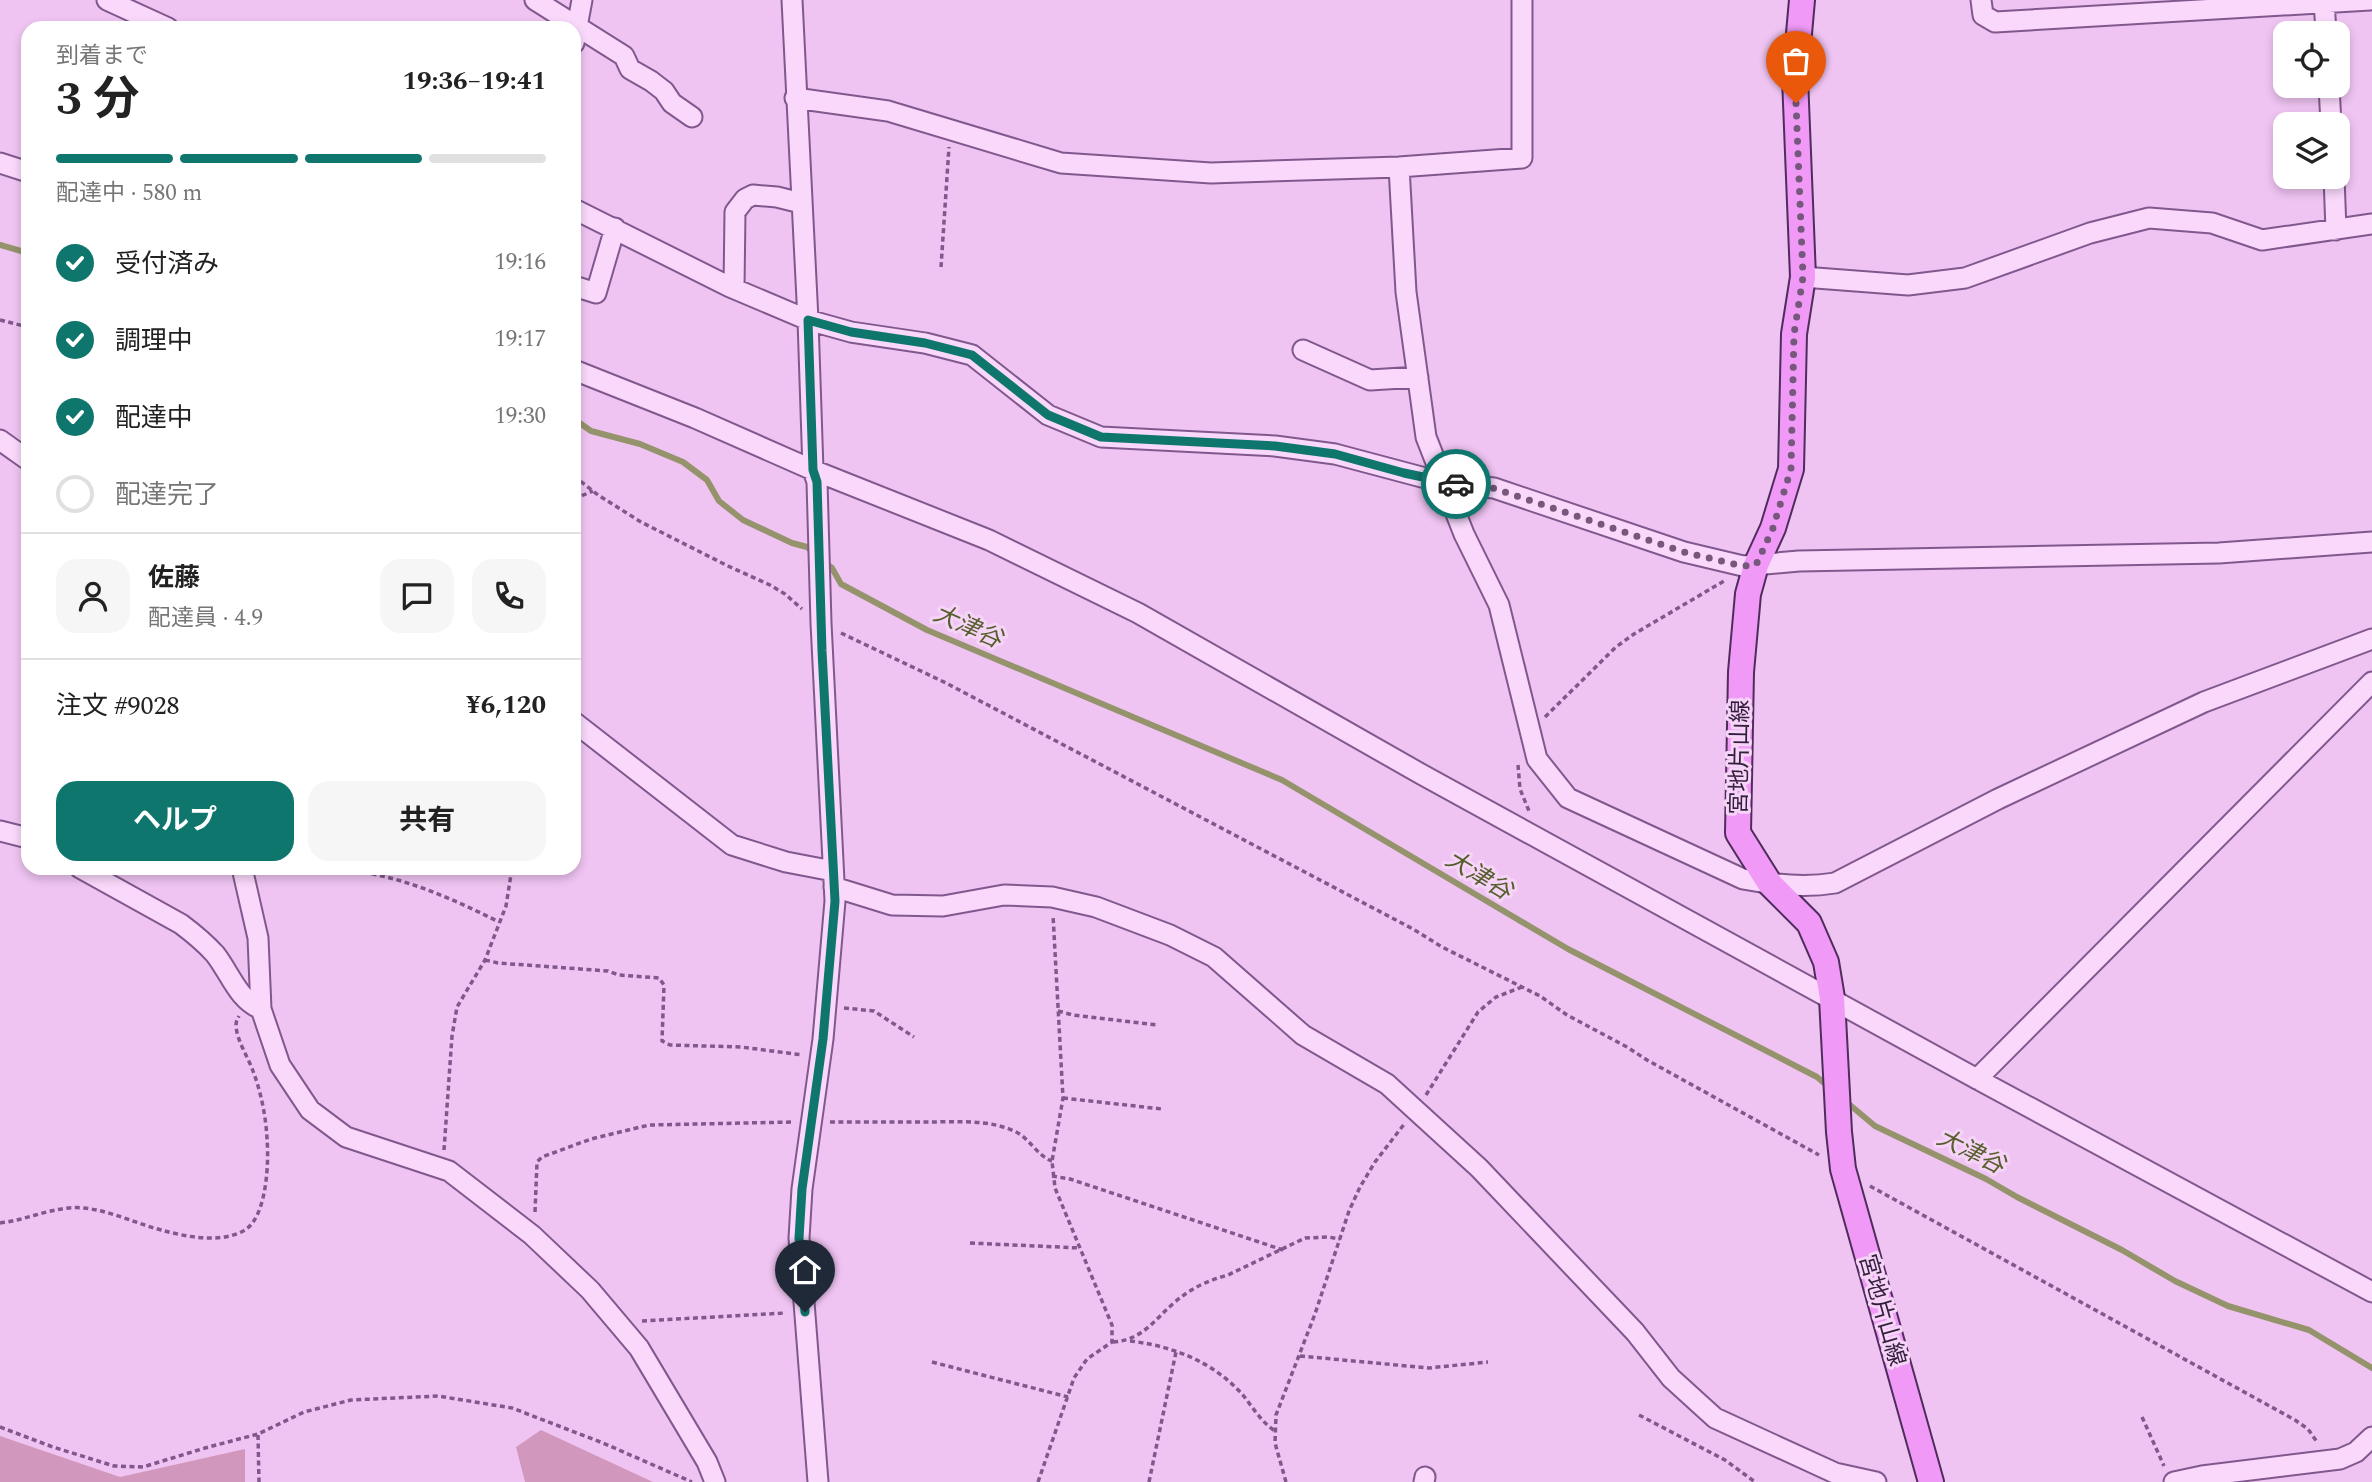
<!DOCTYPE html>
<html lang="ja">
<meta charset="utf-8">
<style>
body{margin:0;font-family:Spectral,"Noto Sans JP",serif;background:#f6f6f6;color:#222;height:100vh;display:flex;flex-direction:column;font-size:26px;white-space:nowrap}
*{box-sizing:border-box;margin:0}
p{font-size:23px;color:#767676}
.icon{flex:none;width:38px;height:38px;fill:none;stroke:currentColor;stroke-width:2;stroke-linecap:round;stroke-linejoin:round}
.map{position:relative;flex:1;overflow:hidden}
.panel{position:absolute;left:21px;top:21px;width:560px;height:854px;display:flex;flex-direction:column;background:#fff;border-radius:21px;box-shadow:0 4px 10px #0003}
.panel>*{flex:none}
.tools{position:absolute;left:2273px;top:21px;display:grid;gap:14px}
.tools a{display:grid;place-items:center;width:77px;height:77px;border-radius:14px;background:#fff;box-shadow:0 4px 10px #0003;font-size:35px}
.pin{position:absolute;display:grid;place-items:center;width:60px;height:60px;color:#fff;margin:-72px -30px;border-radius:50% 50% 50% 0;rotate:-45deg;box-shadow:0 0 7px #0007}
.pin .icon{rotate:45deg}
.courier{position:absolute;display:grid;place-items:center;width:70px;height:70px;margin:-35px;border:5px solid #0f766e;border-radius:50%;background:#fff;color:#222;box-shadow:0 2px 9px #0007}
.summary em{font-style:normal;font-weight:700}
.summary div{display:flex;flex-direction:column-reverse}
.summary{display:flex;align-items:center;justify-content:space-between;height:119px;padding:0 35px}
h1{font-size:46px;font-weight:700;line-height:52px}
.bar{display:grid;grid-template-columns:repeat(4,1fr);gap:10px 7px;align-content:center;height:84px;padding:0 35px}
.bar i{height:9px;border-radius:5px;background:#e0e0e0}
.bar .current{background:#0f766e}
.bar p{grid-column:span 4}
.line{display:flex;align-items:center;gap:18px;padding:0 35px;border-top:2px solid #e0e0e0}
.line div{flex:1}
.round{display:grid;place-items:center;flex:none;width:74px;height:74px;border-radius:21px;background:#f6f6f6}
ol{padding:0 35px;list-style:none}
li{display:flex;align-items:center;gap:21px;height:77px}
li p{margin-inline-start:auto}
li .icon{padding:7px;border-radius:50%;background:#0f766e;color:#fff;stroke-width:4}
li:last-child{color:#767676}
li i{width:38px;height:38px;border:4px solid #e0e0e0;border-radius:50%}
.primary-button{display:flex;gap:14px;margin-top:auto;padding:14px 35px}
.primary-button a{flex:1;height:80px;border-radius:21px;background:#0f766e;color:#fff;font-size:28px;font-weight:700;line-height:80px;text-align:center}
.primary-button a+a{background:#f6f6f6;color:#222}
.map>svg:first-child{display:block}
.green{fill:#d197bd}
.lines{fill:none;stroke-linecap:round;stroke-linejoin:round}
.stream{stroke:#94936c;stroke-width:6}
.minor-casing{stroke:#81588e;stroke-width:23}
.major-casing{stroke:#4e2d5c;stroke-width:28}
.path{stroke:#81588e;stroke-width:3.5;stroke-dasharray:5 3.5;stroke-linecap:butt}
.minor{stroke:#f9d8fb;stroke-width:19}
.major{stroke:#f099f7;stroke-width:24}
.done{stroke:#75587c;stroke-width:7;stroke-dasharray:0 12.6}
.route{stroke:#0f766e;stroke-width:9}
.labels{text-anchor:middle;stroke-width:6;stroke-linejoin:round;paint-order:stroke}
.street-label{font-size:23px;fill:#341e3d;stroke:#f6d4f8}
.water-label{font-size:24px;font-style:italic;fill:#565e2c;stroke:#f6d4f8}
</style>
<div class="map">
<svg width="2372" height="1482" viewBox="0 0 2372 1482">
<rect width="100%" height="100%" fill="#efc4f2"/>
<path class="green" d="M541,1430L653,1482H525L516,1447Z
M0,1436L120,1477L245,1449V1482H0Z"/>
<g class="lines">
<path class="stream" d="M0,245L28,253
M574,419L591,431L640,444L683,462L707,480L719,501L743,520L792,543L807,547L813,552
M824,562L832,568L841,584L927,630L1282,780L1568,949L1817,1077L1830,1088
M1844,1100L1875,1126L1986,1179L2017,1197L2122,1250L2175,1281L2228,1306L2309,1330L2372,1368"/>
<defs>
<path id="minor" d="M107,0L168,28
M535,0L624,56L630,69L651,81L664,91L672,103L692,117
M792,0L808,320L813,470L817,482L821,623L835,901L823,1039L802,1189L799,1238L818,1482
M1981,0L1983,15L1995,22L2370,0
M2324,0L2326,33
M574,43L582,0
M2329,86L2331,124
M795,98L888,111L1061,163L1211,173L1399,167L1522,158V0
M0,163L28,172
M1399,167L1406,292L1426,437L1464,534L1499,605L1537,759L1568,798L1743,879C1774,885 1804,888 1835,883L1998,799L2204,702L2372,639
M2334,177L2336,230
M574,209L730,287L808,320L851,332L925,343L972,355L1048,415L1101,437L1275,446L1335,454L1444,483L1494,488L1684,552L1743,566L1799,561L2219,553L2372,542
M1803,277L1908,285L1965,278L2090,233L2149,218L2212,223L2262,240L2372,224
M574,286L596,293L615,228
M734,288L735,212L745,199L753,195L777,197L801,203
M1303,350L1370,380L1418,377
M574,370L695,418L813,470L989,540L1138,613L1421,774L1977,1079L2372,1292
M0,440L28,460
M574,722L732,845L786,862L833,871
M0,831L28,838
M80,868L181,924C193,933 205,943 215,954C230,973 238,1000 261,1009
M242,868L258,938L261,1009L280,1065L310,1110L346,1137L449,1171L532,1235L590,1290L639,1348L707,1462L715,1482
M834,887L892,905L943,906L1004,895L1052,897L1096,907L1170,935L1214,957L1303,1035L1387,1084L1479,1168L1635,1332L1671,1378L1715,1418L1835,1473L1876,1482
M1977,1079L2372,682
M1424,1482L1425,1477
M2174,1482L2202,1476L2340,1459L2356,1452L2372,1437"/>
<path id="major" d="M1802,0L1795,78L1803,277L1794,334L1791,469L1773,528L1756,565L1748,594L1741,672L1738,833L1770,884L1809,923L1826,962L1832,998L1839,1132L1843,1169L1931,1482"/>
</defs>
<use href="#minor" class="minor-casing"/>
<use href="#major" class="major-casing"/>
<path class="path" d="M941,267L949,147
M0,320L28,327
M574,476L598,495L641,522L728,566L770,585L785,594L802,609
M574,499L593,491
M841,633L946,683L1413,929L1442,947L1540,996L1567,1015L1627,1047L1647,1060L1819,1155
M1545,717L1616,647L1634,634L1724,581
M1518,765L1520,789L1529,811
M287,868C311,874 338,869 362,872C411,880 455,900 499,922
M485,960L498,963L608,971L619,975L659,978L664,985L662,1041L670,1045L741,1047L803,1055
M844,1008L874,1011L914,1037
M1058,1011L1073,1015L1157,1025
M1426,1095L1478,1012L1496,997L1522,987
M1063,1098L1162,1109
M830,1122C862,1122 895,1122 928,1122C956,1122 988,1119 1014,1131C1030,1138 1037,1156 1052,1161
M444,1150L452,1036L457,1007L485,960L506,906L512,868
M1052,1176L1070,1179L1283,1250
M1870,1186L2295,1420L2308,1429L2317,1442
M535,1212L537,1162L542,1157L591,1139L649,1125L794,1122
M0,1223C28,1220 56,1205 84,1208C111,1211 135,1223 161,1230C187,1237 221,1244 245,1230C267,1216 269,1162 267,1139C266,1117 261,1092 253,1071C248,1057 237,1041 236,1026C236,1021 237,1020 239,1016
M970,1243L1080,1248
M642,1321L785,1313
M1130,1341C1173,1346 1213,1362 1242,1394C1252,1406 1261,1422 1275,1431
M1113,1342C1143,1340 1155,1319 1175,1302C1191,1288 1209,1280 1228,1275L1305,1238L1328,1237L1340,1239
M1300,1356L1429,1368L1488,1362
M932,1362L1068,1397
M1639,1415L1725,1460L1755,1482
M2142,1417L2164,1466
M0,1427L53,1447L114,1466L143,1467L205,1448L258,1434L304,1412L351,1400L438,1396L512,1408L603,1443L692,1482
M258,1435L259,1482
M1038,1482L1074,1378L1087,1359L1112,1342V1325L1055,1188L1052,1161L1063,1098L1053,915
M1149,1482L1176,1352
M1286,1482L1275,1443L1276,1415L1315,1314L1349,1211L1360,1187L1375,1162L1405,1123"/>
<use href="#minor" class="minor"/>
<use href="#major" class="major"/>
</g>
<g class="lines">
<path class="done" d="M1456,484L1493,488L1684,552L1742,566L1756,565L1773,528L1791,469L1794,334L1803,277L1796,103"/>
<path class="route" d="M805,1312L799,1238L802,1189L823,1039L835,901L822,651L817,482L813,470L808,320L851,332L925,343L972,355L1048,415L1101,437L1275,446L1335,454L1404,473L1456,484"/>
</g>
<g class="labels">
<g class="street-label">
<text transform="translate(1739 757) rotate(-89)" y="8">宮地片山線</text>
<text transform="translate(1883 1310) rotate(74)" y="8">宮地片山線</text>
</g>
<g class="water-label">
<text transform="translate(968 626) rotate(24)" y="8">大津谷</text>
<text transform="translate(1479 875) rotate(31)" y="8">大津谷</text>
<text transform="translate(1971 1151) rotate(26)" y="8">大津谷</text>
</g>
</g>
</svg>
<div class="tools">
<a><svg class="icon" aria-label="locate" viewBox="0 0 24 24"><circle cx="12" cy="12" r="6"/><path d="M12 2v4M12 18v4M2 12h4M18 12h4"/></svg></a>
<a><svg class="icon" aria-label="layers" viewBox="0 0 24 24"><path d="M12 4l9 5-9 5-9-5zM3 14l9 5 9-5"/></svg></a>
</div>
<div class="pin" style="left:1796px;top:103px;background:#ea580c"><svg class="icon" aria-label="bag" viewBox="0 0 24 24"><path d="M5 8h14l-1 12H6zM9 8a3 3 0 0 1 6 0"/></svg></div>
<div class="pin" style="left:805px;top:1312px;background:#1f2937"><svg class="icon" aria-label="home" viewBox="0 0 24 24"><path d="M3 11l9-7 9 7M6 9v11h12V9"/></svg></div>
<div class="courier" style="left:1456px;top:484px"><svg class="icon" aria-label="car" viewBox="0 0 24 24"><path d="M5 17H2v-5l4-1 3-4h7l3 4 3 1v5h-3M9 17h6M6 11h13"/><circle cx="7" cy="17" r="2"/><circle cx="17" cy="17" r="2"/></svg></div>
<section class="panel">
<div class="summary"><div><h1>3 分</h1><p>到着まで</p></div><em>19:36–19:41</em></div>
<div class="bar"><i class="current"></i><i class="current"></i><i class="current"></i><i></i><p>配達中 · 580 m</p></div>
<ol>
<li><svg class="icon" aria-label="check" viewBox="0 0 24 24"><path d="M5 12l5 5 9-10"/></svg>受付済み<p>19:16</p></li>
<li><svg class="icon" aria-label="check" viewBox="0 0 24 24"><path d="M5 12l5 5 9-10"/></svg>調理中<p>19:17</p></li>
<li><svg class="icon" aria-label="check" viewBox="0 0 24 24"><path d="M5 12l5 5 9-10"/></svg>配達中<p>19:30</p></li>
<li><i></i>配達完了</li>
</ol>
<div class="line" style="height:126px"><a class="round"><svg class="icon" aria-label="person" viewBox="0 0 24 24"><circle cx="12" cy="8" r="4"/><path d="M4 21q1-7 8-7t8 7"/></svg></a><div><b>佐藤</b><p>配達員 · 4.9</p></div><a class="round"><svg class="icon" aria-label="chat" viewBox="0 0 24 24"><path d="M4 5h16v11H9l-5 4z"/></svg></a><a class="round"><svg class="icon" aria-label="phone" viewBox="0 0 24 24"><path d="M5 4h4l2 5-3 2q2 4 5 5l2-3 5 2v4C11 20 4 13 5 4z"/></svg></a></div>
<div class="line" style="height:91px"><div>注文 #9028</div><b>¥6,120</b></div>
<div class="primary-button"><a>ヘルプ</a><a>共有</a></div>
</section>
</div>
